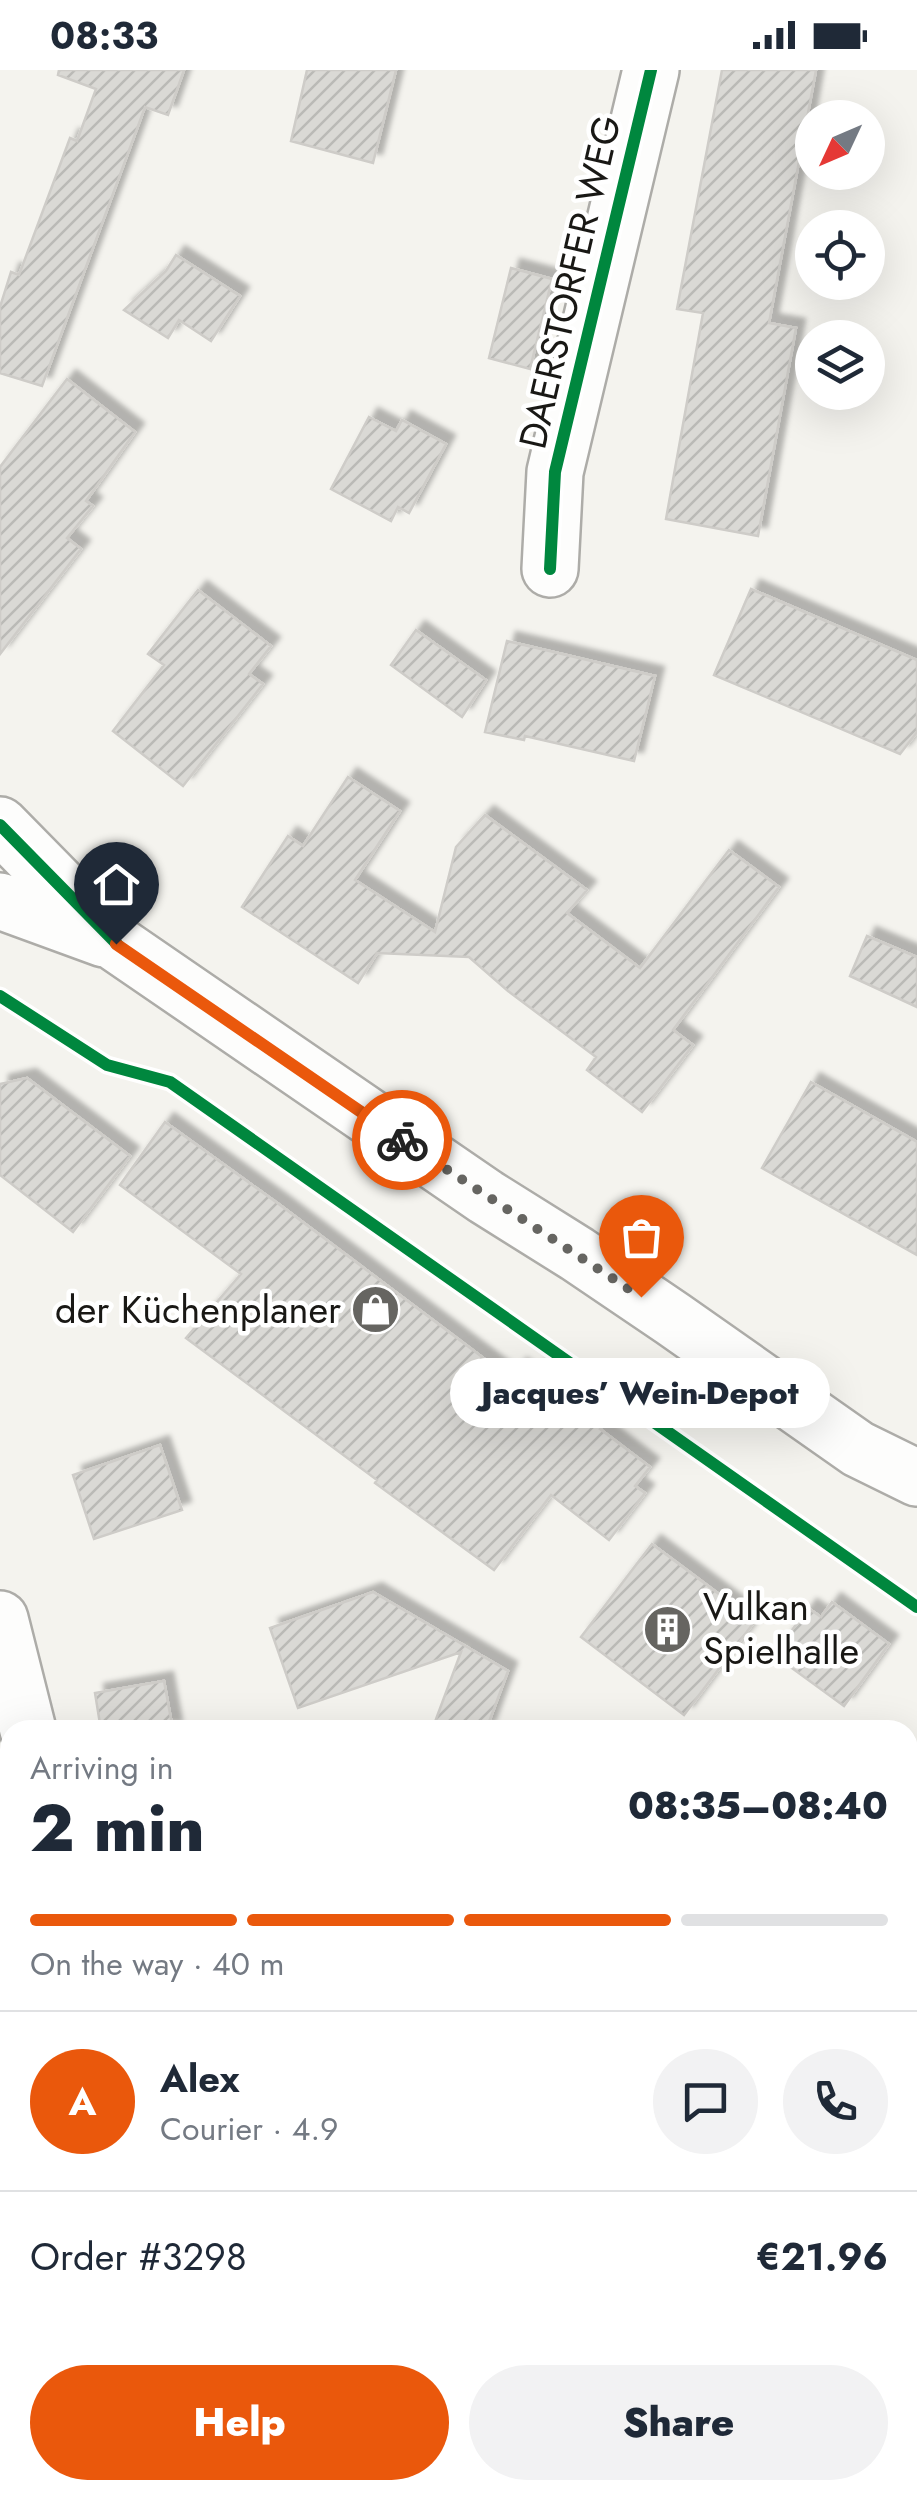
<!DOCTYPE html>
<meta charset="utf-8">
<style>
body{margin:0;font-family:Jost,sans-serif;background:#f2f2f3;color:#1f2937;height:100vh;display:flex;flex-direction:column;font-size:38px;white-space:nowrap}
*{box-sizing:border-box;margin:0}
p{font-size:32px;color:#747a83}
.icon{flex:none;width:55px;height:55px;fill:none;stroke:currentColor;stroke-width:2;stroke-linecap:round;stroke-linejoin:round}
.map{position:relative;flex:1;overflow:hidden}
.side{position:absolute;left:0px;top:1650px;width:918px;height:780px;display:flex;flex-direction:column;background:#fff;border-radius:30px 30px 0 0;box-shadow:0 10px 40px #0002}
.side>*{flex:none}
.needle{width:65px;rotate:226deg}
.fabs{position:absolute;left:795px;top:30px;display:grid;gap:20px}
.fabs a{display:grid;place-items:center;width:90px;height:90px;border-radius:50%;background:#fff;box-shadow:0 10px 40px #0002;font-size:50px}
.pin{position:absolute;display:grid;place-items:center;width:85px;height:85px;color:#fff;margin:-102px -42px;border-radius:50% 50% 50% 0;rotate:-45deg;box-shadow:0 0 10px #0007}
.pin .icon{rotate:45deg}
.courier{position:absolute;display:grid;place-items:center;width:100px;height:100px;margin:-50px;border:8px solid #ea580c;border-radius:50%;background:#fff;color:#222;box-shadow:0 2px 12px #0007}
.bubble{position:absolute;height:70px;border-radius:35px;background:#fff;box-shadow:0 10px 40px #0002;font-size:32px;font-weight:800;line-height:70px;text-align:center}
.summary em{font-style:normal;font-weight:800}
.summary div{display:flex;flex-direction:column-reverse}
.summary{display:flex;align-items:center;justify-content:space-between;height:170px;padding:0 30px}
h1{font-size:65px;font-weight:800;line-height:75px}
.bar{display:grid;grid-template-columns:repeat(4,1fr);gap:15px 10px;align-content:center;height:120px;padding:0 30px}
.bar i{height:12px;border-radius:8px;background:#e0e1e3}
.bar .selected{background:#ea580c}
.bar p{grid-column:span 4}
.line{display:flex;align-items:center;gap:25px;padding:0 30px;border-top:2px solid #e0e1e3}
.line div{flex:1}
.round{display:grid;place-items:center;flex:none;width:105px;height:105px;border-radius:52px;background:#f2f2f3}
.action{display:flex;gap:20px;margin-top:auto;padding:20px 30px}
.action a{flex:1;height:115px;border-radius:60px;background:#ea580c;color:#fff;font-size:40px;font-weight:800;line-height:115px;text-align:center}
.action a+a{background:#f2f2f3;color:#1f2937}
.status{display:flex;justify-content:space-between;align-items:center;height:70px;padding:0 50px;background:#fff;direction:ltr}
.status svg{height:28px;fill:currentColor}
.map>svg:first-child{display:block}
.building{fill:url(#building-hatch);stroke:#ceccc8;stroke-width:2.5;filter:url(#shadow)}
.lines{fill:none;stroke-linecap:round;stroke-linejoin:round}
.minor-casing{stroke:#adaca8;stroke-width:60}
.primary-casing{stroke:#adaca8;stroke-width:60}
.minor{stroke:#fdfdfc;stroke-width:55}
.primary{stroke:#fdfdfc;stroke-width:55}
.cycleway-casing{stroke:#fff;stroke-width:19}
.cycleway{stroke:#00873e;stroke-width:12}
.done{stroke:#666561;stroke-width:10;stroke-dasharray:0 18}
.route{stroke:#ea580c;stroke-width:12}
.labels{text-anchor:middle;stroke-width:9;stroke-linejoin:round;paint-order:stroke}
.street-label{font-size:38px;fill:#191815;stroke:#fff}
.poi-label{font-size:38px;fill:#191815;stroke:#fff;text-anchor:end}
</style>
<div class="status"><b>08:33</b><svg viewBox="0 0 49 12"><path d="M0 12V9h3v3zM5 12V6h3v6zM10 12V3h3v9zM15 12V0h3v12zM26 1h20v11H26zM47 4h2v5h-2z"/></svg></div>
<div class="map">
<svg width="917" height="2430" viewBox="0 0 917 2430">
<defs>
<pattern id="building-hatch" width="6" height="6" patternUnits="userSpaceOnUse" patternTransform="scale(2.5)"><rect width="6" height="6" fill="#dad9d5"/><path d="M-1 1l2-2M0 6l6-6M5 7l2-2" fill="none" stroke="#babab6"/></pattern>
<filter id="shadow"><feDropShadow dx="9" dy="-9" stdDeviation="2.5" flood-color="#0004"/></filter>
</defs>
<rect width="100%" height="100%" fill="#f4f3ee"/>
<path class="building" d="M59,0H184L168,45L145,37L42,316L0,303V237L11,202L19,205L70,68L77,71L96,19L58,5Z
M307,0H396L373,93L291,71Z
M722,0H816L769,253L796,258L758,466L666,449L703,243L677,239Z
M176,185L240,226L211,271L179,250L168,268L124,240L166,201Z
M511,198L552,209L530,299L489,288Z
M67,309L135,362L86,431L93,436L67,468L81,479L0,584V397Z
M369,347L396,361L402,350L446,374L409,443L398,437L391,451L331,419Z
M751,519L917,590V662L900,684L714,605Z
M198,520L271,576L249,604L263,614L183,716L113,661L164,595L148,584Z
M416,560L486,610L462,647L391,595Z
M507,571L655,606L634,691L525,666L524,670L485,662Z
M348,707L400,741L355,810L435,862L456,777L485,745L587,820L567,843L640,898L729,780L779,817L673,960L693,975L642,1042L587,1000L596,987L508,921L469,887L377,883L358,913L242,837L288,766L303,776Z
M867,866L917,887V937L850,906Z
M27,1008L130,1086L73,1162L0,1105V1014Z
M811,1012L917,1072V1185L762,1098Z
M165,1052L280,1135L510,1308L518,1297L531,1307L537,1299L607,1351L600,1359L650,1397L635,1416L645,1423L609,1470L551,1425L494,1500L375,1413L377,1410L186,1268L241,1204L120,1115Z
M160,1375L182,1440L94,1469L73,1405Z
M652,1474L755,1551L684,1645L581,1567Z
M373,1522L508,1601L486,1660H432L461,1582L298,1638L270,1558Z
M832,1532L889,1574L844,1636L774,1585L808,1538L821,1547Z
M164,1611L173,1660H101L95,1623Z"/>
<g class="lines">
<defs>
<path id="minor" d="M550,499L555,402L651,0
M0,1549L28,1660
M0,1872L10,1873
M908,1899L917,1900
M218,2420L221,2430"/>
<path id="primary" d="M0,755L117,874L486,1127L577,1184L673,1249L858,1379L917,1408
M0,831L104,869"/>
</defs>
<use href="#minor" class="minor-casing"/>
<use href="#primary" class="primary-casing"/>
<use href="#minor" class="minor"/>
<use href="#primary" class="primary"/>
<defs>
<path id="cycleway" d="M550,499L555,402L651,0
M0,755L117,874
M0,926L107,995L170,1012L917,1537"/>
</defs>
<use href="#cycleway" class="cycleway-casing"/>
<use href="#cycleway" class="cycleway"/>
</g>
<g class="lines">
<path class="done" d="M402,1070L641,1227"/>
<path class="route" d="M116,874L402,1070"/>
</g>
<defs>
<symbol id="shop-disc" viewBox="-11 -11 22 22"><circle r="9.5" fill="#666561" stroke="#fff"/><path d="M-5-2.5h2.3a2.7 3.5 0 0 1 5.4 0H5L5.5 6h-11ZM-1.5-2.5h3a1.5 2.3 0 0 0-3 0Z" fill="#fff"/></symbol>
<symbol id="building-disc" viewBox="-11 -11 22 22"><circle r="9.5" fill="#666561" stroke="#fff"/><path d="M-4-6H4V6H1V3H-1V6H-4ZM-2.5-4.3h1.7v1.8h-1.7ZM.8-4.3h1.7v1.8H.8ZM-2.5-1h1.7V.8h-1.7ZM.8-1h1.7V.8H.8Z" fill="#fff"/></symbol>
</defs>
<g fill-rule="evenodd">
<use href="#shop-disc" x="348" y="1212" width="55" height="55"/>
<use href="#building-disc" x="640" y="1532" width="55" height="55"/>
</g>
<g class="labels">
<g class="street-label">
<text transform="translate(570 212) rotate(-77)" y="13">DAERSTORFER WEG</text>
</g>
<g class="poi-label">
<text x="341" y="1253">der Küchenplaner</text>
<text x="703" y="1550" text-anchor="start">Vulkan<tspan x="703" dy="44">Spielhalle</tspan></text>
</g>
</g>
</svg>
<div class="fabs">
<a><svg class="needle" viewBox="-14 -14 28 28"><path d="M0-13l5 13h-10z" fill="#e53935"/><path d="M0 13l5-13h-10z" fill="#747a83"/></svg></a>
<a><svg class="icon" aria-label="locate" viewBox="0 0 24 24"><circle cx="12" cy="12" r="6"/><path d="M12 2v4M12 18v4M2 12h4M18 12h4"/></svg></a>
<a><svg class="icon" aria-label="layers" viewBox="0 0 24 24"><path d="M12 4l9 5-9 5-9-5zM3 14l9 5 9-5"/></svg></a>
</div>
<div class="pin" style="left:641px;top:1227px;background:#ea580c"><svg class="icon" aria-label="bag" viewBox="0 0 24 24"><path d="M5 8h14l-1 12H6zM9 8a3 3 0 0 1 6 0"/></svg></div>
<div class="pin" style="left:116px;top:874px;background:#1f2937"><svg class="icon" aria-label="home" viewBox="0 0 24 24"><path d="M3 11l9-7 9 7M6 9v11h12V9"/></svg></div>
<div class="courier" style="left:402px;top:1070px"><svg class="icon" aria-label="bike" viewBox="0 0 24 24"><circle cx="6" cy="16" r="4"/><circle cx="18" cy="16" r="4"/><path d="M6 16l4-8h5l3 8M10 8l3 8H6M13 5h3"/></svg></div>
<div class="bubble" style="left:450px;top:1288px;width:380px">Jacques’ Wein-Depot</div>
<section class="side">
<div class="summary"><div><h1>2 min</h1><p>Arriving in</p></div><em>08:35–08:40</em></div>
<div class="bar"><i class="selected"></i><i class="selected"></i><i class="selected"></i><i></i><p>On the way · 40 m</p></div>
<div class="line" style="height:180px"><b class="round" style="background:#ea580c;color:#fff">A</b><div><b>Alex</b><p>Courier · 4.9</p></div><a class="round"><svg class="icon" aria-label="chat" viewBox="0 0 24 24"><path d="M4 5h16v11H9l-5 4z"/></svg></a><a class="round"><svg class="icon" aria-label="phone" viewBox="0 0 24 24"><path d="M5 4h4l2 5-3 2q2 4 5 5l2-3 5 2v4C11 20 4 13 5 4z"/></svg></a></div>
<div class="line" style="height:130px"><div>Order #3298</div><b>€21.96</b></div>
<div class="action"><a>Help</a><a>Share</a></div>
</section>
</div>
